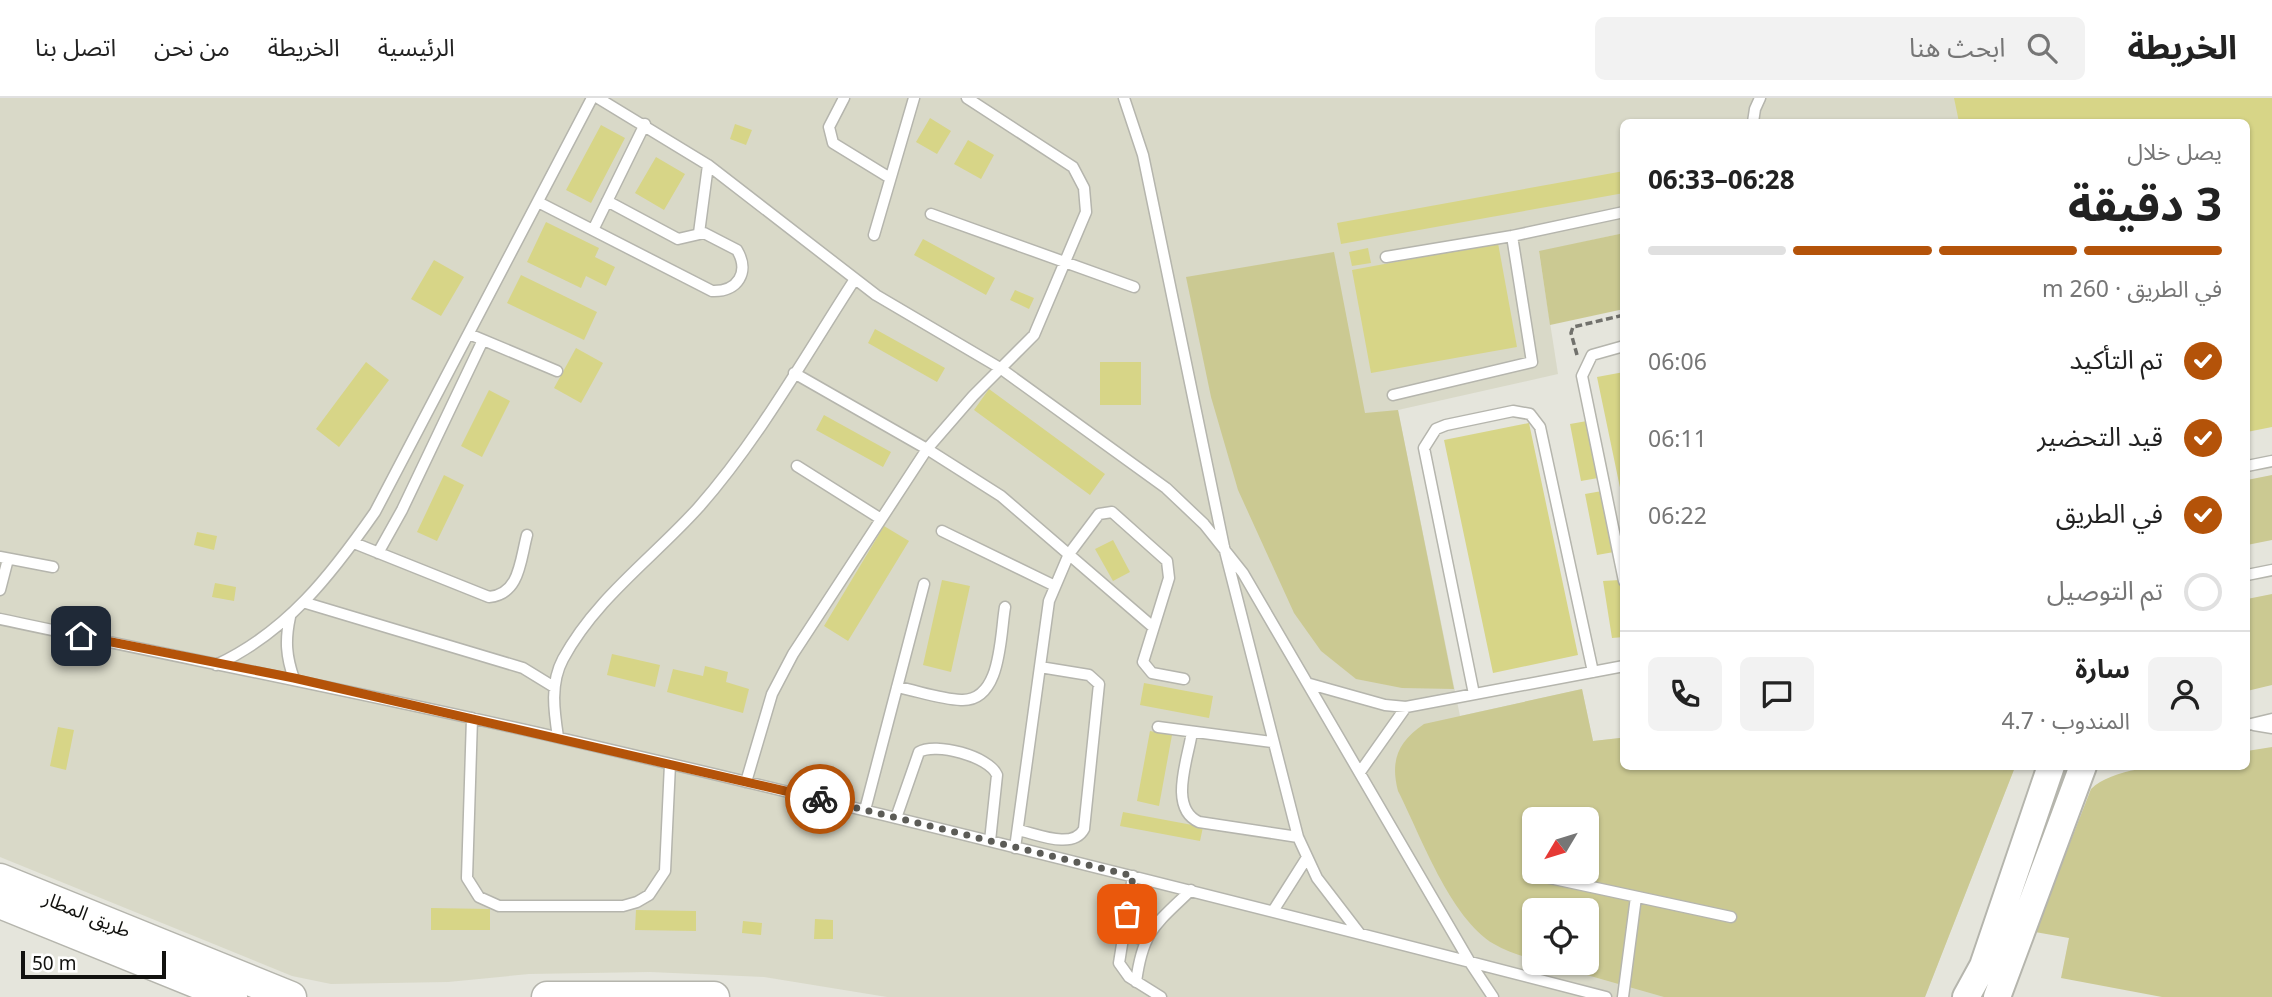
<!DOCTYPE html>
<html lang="ar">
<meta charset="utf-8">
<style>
body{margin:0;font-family:"Noto Sans","Noto Sans Arabic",sans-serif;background:#f2f2f2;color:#222;direction:rtl;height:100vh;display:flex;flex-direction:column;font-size:26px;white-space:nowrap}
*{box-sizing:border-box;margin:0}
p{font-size:23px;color:#767676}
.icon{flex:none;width:38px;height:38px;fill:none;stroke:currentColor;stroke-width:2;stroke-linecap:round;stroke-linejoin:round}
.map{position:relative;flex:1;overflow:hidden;direction:ltr}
.drawer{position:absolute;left:1620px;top:21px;width:630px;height:651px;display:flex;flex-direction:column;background:#fff;border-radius:10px;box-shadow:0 2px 5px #0004;direction:rtl}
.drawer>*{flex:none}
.needle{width:46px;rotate:232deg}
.buttons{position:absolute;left:1522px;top:709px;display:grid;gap:14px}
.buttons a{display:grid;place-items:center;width:77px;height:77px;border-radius:10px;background:#fff;box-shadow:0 2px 5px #0004;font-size:35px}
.scale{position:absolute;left:21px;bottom:18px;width:145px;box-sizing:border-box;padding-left:7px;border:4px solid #12120f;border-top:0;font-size:19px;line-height:24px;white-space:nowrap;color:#12120f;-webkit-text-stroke:5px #fffffe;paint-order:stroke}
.pin{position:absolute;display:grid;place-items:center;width:60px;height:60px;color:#fff;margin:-30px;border-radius:14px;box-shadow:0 4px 10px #0006}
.courier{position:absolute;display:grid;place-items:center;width:70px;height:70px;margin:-35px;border:5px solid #b45309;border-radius:50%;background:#fff;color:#222;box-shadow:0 2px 9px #0007}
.overview em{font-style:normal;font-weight:700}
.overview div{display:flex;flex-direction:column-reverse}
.overview{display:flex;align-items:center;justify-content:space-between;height:119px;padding:0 28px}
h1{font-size:46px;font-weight:700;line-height:52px}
.bar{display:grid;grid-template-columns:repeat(4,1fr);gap:10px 7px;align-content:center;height:84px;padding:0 28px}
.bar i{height:9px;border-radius:5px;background:#e0e0e0}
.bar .selected{background:#b45309}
.bar p{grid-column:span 4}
.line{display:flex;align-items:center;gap:18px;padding:0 28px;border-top:2px solid #e0e0e0}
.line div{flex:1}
.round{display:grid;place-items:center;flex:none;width:74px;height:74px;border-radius:10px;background:#f2f2f2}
ol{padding:0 28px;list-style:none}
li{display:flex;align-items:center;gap:21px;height:77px}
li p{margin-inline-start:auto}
li .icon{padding:7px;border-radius:50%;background:#b45309;color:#fff;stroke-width:4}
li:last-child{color:#767676}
li i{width:38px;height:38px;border:4px solid #e0e0e0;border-radius:50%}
header{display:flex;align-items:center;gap:42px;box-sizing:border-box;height:98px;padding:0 35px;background:#fff;border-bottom:2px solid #e0e0e0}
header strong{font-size:33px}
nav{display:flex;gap:38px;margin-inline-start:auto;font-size:24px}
.search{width:490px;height:63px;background:#f2f2f2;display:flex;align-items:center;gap:18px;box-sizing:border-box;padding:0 24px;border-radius:10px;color:#767676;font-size:26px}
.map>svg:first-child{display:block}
.built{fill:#d9d9c8;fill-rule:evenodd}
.green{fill:#cbc992;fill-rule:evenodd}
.building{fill:#d7d587}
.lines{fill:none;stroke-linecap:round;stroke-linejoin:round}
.lane-casing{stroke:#b5b5ad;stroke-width:13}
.secondary-casing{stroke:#b5b5ad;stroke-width:30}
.primary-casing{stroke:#b5b5ad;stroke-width:33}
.path{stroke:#71716c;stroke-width:3.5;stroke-dasharray:7 3.5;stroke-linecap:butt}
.lane{stroke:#fff;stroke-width:10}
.secondary{stroke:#fff;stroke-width:26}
.primary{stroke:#fff;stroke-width:30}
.done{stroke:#5c5c57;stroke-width:7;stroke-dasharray:0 12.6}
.route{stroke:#b45309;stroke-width:9}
.labels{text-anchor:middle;stroke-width:7;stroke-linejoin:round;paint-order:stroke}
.street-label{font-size:19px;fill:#12120f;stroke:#fffffe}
</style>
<header>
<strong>الخريطة</strong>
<div class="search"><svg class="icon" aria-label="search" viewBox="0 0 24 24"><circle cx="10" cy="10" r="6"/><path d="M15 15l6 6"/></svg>ابحث هنا</div>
<nav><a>الرئيسية</a><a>الخريطة</a><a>من نحن</a><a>اتصل بنا</a></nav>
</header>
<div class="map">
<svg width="2272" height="899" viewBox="0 0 2272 899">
<rect width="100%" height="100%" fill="#e5e5dc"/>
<path class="built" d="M0,0H2272L2247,24H1624V135L1539,154L1558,276L1398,312L1460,618L1582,591L1593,643L1620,640L1624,668L2015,669L1925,899H887L764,879L650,874L529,876L448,884L331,886L292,878L0,759ZM1535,721H1587V774H1535ZM1535,812H1587V864H1535Z"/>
<path class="green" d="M1624,135V211L1550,227L1539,153Z
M1334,154L1365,315L1398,312L1454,591L1402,590L1356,581L1321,553L1294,515L1238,392L1211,299L1186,179Z
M2272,377V442L2247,447V382Z
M2272,496V587L2247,593V501Z
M1582,591L1593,643L1620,640L1624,668L2015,669L1925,899H1664L1545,865L1587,864V812H1535V862C1521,858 1506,853 1494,846C1450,820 1421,738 1398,693C1390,662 1398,644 1424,626ZM1535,721H1587V774H1535Z
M2272,649V899H2162L2061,880L2069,840L2035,834L2091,691C2123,661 2204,668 2247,668V653Z"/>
<path class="building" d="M1954,0H2272V329L2247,334V24H1959Z
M930,20L951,33L937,56L916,44Z
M735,26L752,32L746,47L730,41Z
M601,27L625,40L591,105L566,92Z
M968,42L994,57L981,81L954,66Z
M656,59L685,76L664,112L635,95Z
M1624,73V95L1341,146L1337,125Z
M546,124L599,150L595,159L615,169L606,188L586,178L581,190L527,164Z
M923,141L995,180L986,197L914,157Z
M1498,145L1517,249L1371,275L1352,172Z
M1368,150L1371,165L1352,168L1349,154Z
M434,162L464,179L441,218L411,201Z
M521,177L597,214L584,242L507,205Z
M1015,192L1034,200L1029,211L1010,202Z
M875,231L945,270L937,284L868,245Z
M576,250L603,265L581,305L554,290Z
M366,264L389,282L339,349L316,331Z
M1100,264H1141V307H1100Z
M1624,274V404H1623L1597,279Z
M989,291L1105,376L1090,397L974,312Z
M489,292L510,303L482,359L461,348Z
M824,317L891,354L883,369L816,332Z
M1587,323L1598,380L1581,383L1570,326Z
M1529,325L1578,557L1493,575L1444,342Z
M444,377L464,387L437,443L417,434Z
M1602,393L1614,454L1597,457L1585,396Z
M884,428L909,443L848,543L824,528Z
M197,434L217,438L214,452L194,447Z
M1113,442L1130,474L1113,483L1095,451Z
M942,482L970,488L951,574L923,567Z
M1620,482L1624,501V539L1612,540L1603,483Z
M215,485L236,489L234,503L212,499Z
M612,556L660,567L655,589L607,577Z
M705,568L728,574L726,584L749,591L743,615L667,594L673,571L703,578Z
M1144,585L1213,598L1209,620L1140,607Z
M58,629L74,632L66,672L50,668Z
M1150,633L1172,637L1159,708L1137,703Z
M1123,714L1203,729L1200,743L1120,728Z
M431,810L490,811V832H431Z
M636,812L696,813V833L635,832Z
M815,821L833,822V841H814Z
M743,823L762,825L761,837L742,835Z"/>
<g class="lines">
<defs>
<path id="lane" d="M598,0L708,67L876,197L1000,270L1166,390L1204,426L1243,475L1471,866L1493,899
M844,0L829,29L833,45L890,80
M1124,0L1143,57L1224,449L1298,739L1317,780L1360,836
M1753,24L1755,11L1760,0
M538,104L712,193C738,194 750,174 737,152L704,135L678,141L607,103
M931,116L1134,189
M593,132L645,26
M699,135L708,67
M874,137L914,0
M1386,159L1512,138L1624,114
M469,236L557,273
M1624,248L1592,257L1582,278L1624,483
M794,275L927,351L1001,398L1153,529
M1393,297L1532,264L1512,138
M797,368L881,421
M2247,368L2272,363
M942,433L1053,487
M354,445L489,499C520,496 520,463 527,437
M378,455L402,412L483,242
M0,459L53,469
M2247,477L2272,472
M0,492L8,461
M306,505L523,570L554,589
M290,519C285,542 286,558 294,581
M0,521C187,561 374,597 560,640C910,721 1258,809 1606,899
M216,567C287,534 331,477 375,414L592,0
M1310,586L1385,607L1406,609L1624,568
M897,589C918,593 940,601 961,602C1002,604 1000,537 1005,509
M1474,596L1424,350L1436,331L1446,327L1513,313L1530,316L1540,329L1593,574
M472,620L467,780L479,799L499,808H623L637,804L649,797L665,773L670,666
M2247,627L2272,621
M2254,627L2272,630
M1158,629L1272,644
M1192,634C1188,661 1168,710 1199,724L1298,739
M558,639C554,613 550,585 563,561C596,500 653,460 698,410C759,341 805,258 855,181
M1360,674L1406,609
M746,684L772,596L793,556L927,351L973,298L1034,237L1086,114L1084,90L1073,69L967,0
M865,712L924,486
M896,720L919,654C935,644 989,658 997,677L990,743
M1018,732C1037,736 1073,752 1084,731L1099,586L1089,577L1040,569
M1015,750L1049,503L1069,456L1099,416L1112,414L1167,463L1169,480L1143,564L1152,575L1184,581
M1531,776L1731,819
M1133,778L1119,865L1129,879L1161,899
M1273,813L1306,761
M1123,835L1144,842
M1136,884C1143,832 1155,827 1191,792
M1623,899L1636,799"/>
<path id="secondary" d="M1966,899L1983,868L2051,668
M1997,899L2083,668"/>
<path id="primary" d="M0,781L291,899
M0,805L232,899
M547,899H714"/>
</defs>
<use href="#lane" class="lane-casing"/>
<use href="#secondary" class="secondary-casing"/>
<use href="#primary" class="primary-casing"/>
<path class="path" d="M1577,257L1571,235L1573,229L1624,217"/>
<use href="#lane" class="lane"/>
<use href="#secondary" class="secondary"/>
<use href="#primary" class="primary"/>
</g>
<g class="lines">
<path class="done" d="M820,701L1133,778L1127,816"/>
<path class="route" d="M81,538L294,580L820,701"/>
</g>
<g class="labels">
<g class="street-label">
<text transform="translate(87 816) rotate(22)" y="7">طريق المطار</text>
</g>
</g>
</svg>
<div class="buttons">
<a><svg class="needle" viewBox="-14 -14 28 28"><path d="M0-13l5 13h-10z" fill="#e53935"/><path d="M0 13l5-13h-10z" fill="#767676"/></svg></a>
<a><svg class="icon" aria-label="locate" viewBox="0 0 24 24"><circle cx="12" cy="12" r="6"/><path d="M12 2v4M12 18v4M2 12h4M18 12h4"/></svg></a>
</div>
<div class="scale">50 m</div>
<div class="pin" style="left:1127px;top:816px;background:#ea580c"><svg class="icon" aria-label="bag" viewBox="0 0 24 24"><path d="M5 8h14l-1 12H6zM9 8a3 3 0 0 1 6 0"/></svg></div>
<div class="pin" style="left:81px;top:538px;background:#1f2937"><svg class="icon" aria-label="home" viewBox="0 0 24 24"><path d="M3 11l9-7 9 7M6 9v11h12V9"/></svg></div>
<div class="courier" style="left:820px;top:701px"><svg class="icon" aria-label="bike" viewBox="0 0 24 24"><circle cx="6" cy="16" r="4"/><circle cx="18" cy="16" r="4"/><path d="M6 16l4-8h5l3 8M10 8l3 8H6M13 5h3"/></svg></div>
<section class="drawer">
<div class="overview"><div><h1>3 دقيقة</h1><p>يصل خلال</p></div><em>06:28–06:33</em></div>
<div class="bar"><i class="selected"></i><i class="selected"></i><i class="selected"></i><i></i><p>في الطريق · 260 m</p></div>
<ol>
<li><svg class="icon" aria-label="check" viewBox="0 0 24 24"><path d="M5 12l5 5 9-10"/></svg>تم التأكيد<p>06:06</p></li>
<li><svg class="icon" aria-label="check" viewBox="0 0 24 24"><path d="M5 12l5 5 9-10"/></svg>قيد التحضير<p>06:11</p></li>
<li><svg class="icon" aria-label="check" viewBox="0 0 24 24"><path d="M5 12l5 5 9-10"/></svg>في الطريق<p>06:22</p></li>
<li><i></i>تم التوصيل</li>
</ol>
<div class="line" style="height:126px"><a class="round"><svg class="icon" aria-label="person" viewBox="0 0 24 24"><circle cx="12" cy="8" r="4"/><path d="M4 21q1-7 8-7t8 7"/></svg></a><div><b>سارة</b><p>المندوب · 4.7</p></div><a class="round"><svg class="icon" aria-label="chat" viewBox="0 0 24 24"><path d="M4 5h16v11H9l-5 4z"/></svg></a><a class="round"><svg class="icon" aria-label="phone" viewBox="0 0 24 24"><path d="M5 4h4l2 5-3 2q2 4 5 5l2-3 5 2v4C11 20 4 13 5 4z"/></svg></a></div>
</section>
</div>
